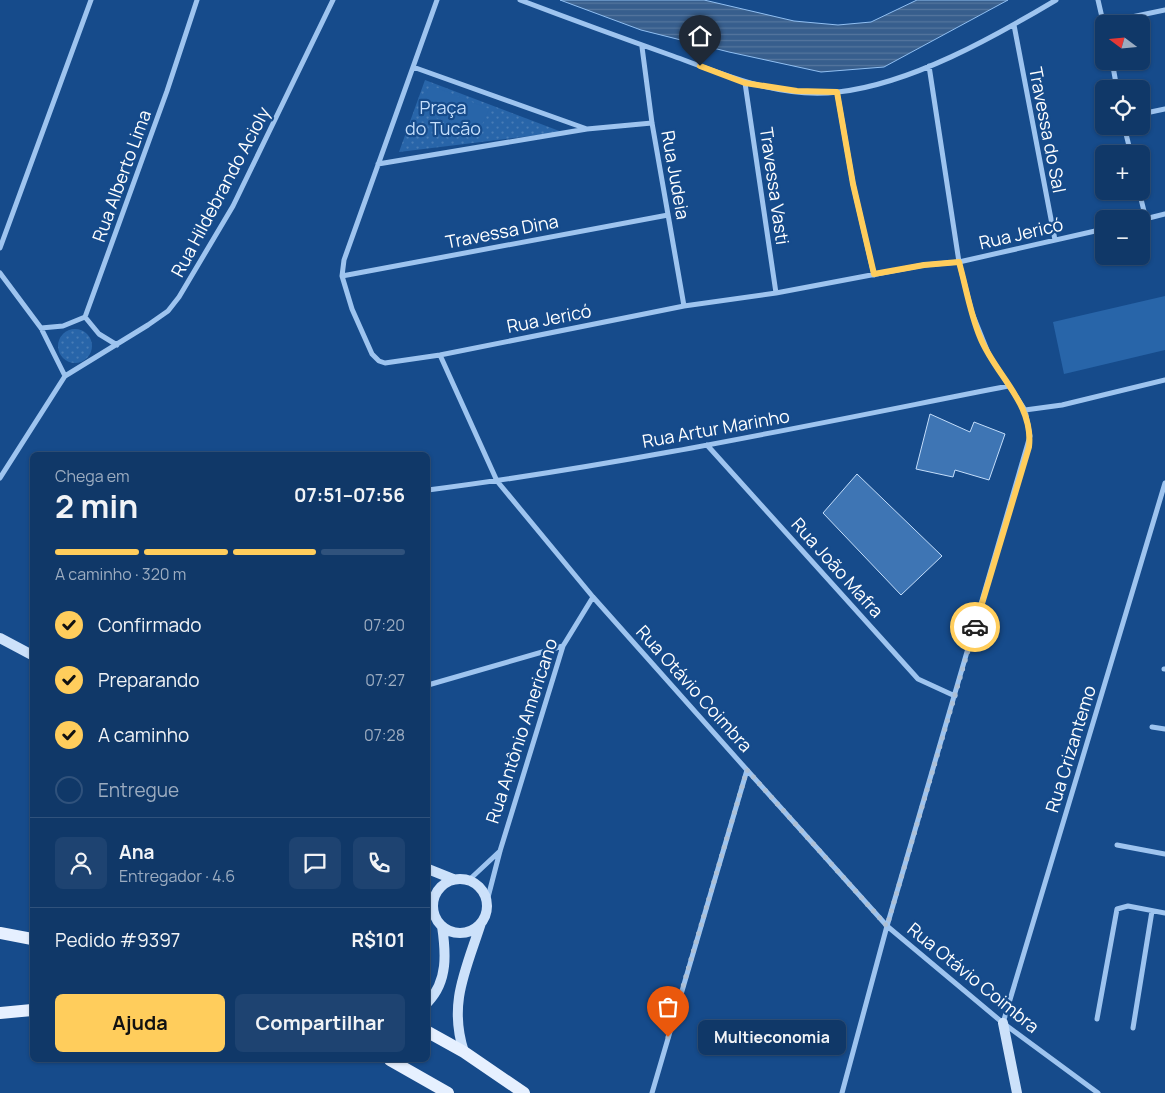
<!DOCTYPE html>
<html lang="pt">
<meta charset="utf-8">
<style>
body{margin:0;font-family:Manrope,sans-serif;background:#1e4371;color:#f1f3f6;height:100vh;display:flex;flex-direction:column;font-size:19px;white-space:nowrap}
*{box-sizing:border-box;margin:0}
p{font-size:16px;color:#9cacc0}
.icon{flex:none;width:28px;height:28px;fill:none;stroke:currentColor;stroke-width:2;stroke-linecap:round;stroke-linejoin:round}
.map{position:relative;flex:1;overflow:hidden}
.drawer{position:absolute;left:30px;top:452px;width:400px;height:610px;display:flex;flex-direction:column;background:#103868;border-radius:8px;box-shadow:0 1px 4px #0004,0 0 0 1px #30527c}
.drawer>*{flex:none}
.needle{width:32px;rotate:286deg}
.fabs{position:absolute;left:1095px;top:15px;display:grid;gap:10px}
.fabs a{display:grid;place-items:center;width:55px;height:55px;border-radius:8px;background:#103868;box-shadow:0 1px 4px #0004,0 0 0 1px #30527c;font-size:25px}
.pin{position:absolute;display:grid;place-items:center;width:42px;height:42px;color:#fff;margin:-51px -21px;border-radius:50% 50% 50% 0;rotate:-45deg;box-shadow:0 0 5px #0007}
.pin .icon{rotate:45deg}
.courier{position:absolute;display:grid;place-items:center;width:50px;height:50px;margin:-25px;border:4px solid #ffcd5c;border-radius:50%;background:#fff;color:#222;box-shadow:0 1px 6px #0007}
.bubble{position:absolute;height:35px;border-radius:8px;background:#103868;box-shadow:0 1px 4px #0004,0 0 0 1px #30527c;font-size:16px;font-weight:700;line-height:35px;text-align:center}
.summary em{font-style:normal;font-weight:700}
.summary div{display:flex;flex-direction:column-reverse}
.summary{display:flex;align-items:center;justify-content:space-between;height:85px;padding:0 25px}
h1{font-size:32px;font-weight:700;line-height:38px}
.bar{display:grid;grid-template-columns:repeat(4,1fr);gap:8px 5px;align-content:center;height:60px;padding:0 25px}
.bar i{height:6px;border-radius:4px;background:#30527c}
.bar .selected{background:#ffcd5c}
.bar p{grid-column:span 4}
.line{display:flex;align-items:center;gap:12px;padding:0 25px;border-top:1px solid #30527c}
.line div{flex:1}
.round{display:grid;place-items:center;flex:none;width:52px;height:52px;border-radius:8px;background:#1e4371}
ol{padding:0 25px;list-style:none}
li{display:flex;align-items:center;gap:15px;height:55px}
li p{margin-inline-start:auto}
li .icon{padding:5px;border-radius:50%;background:#ffcd5c;color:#111;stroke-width:4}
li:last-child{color:#9cacc0}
li i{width:28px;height:28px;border:2px solid #30527c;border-radius:50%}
.primary-button{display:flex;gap:10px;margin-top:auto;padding:10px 25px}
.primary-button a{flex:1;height:58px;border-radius:8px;background:#ffcd5c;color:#111;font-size:20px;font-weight:700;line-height:58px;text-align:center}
.primary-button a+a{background:#1e4371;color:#f1f3f6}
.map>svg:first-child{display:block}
.park{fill:url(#park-dots)}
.pitch{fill:#2865a9}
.water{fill:url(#water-rules);stroke:#90bff2}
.building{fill:#3e75b4;stroke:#c4defb}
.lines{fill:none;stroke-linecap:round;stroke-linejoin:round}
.street{stroke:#9ec4ef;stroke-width:5}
.secondary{stroke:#cce1fa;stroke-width:10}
.primary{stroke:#e6f0ff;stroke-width:12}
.done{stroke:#adc0d6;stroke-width:5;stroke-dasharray:0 9}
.route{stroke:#ffcd5c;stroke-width:6}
.labels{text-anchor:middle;stroke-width:4.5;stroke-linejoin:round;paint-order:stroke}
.park-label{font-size:18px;fill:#c4defb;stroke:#164b8b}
.street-label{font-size:18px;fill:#fff;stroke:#164b8b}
</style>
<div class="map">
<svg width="1165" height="1093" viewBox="0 0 1165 1093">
<defs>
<pattern id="park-dots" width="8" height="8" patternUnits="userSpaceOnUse" patternTransform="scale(1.25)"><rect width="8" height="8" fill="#2865a9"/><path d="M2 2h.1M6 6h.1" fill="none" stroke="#487cb6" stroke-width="1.8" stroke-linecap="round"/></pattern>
<pattern id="water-rules" width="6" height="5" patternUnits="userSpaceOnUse" patternTransform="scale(1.25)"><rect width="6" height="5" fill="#375e8d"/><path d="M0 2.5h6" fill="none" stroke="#55769e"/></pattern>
</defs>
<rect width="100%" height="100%" fill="#164b8b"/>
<path class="park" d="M425,80L562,132L399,152Z
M58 346a17 17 0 1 1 34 0a17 17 0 1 1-34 0Z"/>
<path class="pitch" d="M430,85L489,109L478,134L420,111Z
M1165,296V350L1064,374L1053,322Z"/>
<path class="water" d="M560,0H704L794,21L838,25L871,22L917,0H1008L884,67L821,72L729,52L641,30Z"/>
<path class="building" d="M930,414L970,432L974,422L1005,434L989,480L955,470L953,477L916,469Z
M857,474L942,556L901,595L823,513Z"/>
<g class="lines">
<path class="street" d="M437,0L344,260L342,276L352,309L372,354L379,361L385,363L440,355L684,306L776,293L924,265L959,262L1104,229
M520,0C570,19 622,38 673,56C725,75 780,99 838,92C911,84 994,37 1056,0
M1098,0L1104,26
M1103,23L1165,10
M1014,25L1055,240
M642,47L652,123L684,306
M1112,61L1117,89
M413,67L587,129
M745,83L776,293
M837,92L853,184L874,275
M1141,114L1165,109
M1124,126L1131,154
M378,164L587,129L652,123
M1139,191L1146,219
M1141,220L1165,214
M0,248L91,0
M0,273L41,328L65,376
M342,276L668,215
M85,317L99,334L117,345
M41,328L63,326L85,317L167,91L197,0
M440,355L497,481L593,597L747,770L887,926L1003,1023L1098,1093
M1025,410L1062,405L1165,380
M707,445L918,679L955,696
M0,478L65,376L148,325L168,311L179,297L233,206L333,0
M428,490C623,465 815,424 1008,386
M1164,669H1165
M428,685L563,646
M1152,727L1165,729
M1117,845L1165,854
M469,880L500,851
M486,905L500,851L563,646L593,597
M1097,1019L1117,909L1128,906L1165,913
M1003,1023L1165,483
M1133,1028L1152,911
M652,1093L747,770
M842,1093L887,926L1030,436L1025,410L989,355L972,313L959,262L929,66"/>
<path class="secondary" d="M0,638L32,655
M428,869L453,879
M433 906a27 27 0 1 1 54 0a27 27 0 1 1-54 0Z
M428,1002C448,981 446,953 442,926
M1003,1023L1017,1093
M464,1052C448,1003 466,970 481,923"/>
<path class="primary" d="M0,933L32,939
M0,1013L32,1010
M428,1032L464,1052L524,1093
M390,1060L448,1093"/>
</g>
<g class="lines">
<path class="done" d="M668,1037L747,770L887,926L975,627"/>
<path class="route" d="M700,66L745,83L797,91L837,92L853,184L874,274L924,265L959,262C966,287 970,313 980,337C995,375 1034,403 1029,447L975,627"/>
</g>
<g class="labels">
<g class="park-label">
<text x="443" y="114">Praça<tspan x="443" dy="21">do Tucão</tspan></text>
</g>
<g class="street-label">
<text transform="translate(1047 130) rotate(79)" y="6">Travessa do Sal</text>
<text transform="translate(675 175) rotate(80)" y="6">Rua Judeia</text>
<text transform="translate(122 176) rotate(-70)" y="6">Rua Alberto Lima</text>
<text transform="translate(774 186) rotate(82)" y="6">Travessa Vasti</text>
<text transform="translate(221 192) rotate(-62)" y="6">Rua Hildebrando Acioly</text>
<text transform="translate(502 232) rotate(-11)" y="6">Travessa Dina</text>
<text transform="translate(1021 234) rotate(-13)" y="6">Rua Jericó</text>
<text transform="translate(549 319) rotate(-11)" y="6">Rua Jericó</text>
<text transform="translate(716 429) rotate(-10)" y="6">Rua Artur Marinho</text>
<text transform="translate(837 568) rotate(48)" y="6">Rua João Mafra</text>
<text transform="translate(694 689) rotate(48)" y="6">Rua Otávio Coimbra</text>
<text transform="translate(522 731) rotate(-72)" y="6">Rua Antônio Americano</text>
<text transform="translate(1071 749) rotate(-73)" y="6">Rua Crizantemo</text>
<text transform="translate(973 978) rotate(39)" y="6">Rua Otávio Coimbra</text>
</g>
</g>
</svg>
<div class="fabs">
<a><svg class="needle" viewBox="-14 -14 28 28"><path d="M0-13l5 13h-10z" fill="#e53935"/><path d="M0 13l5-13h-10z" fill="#9cacc0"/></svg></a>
<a><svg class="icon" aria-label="locate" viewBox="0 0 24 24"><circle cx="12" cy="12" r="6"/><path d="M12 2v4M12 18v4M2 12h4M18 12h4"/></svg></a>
<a>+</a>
<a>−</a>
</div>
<div class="pin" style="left:668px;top:1037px;background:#ea580c"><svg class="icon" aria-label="bag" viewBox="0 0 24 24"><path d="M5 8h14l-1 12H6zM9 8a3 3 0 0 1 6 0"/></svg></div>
<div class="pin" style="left:700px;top:66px;background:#1f2937"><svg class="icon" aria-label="home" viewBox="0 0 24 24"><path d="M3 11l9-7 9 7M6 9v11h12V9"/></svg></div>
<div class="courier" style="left:975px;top:627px"><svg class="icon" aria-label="car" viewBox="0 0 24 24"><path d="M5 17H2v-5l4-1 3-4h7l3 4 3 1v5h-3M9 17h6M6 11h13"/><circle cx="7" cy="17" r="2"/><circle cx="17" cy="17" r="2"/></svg></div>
<div class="bubble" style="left:698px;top:1020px;width:148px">Multieconomia</div>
<section class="drawer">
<div class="summary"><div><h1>2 min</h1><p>Chega em</p></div><em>07:51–07:56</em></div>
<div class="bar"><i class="selected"></i><i class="selected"></i><i class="selected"></i><i></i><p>A caminho · 320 m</p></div>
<ol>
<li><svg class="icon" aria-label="check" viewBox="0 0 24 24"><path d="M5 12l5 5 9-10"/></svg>Confirmado<p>07:20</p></li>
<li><svg class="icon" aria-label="check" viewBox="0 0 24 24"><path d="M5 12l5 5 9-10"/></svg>Preparando<p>07:27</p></li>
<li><svg class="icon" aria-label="check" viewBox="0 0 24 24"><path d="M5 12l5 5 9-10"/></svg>A caminho<p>07:28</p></li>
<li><i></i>Entregue</li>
</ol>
<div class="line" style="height:90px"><a class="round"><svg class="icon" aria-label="person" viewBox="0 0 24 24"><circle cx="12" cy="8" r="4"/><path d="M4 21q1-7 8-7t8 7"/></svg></a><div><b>Ana</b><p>Entregador · 4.6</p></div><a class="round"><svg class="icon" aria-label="chat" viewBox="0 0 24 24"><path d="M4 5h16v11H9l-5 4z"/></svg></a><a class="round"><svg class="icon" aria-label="phone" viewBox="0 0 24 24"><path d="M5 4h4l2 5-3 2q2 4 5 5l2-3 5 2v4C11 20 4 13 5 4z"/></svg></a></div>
<div class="line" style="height:65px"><div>Pedido #9397</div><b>R$101</b></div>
<div class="primary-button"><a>Ajuda</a><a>Compartilhar</a></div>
</section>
</div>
